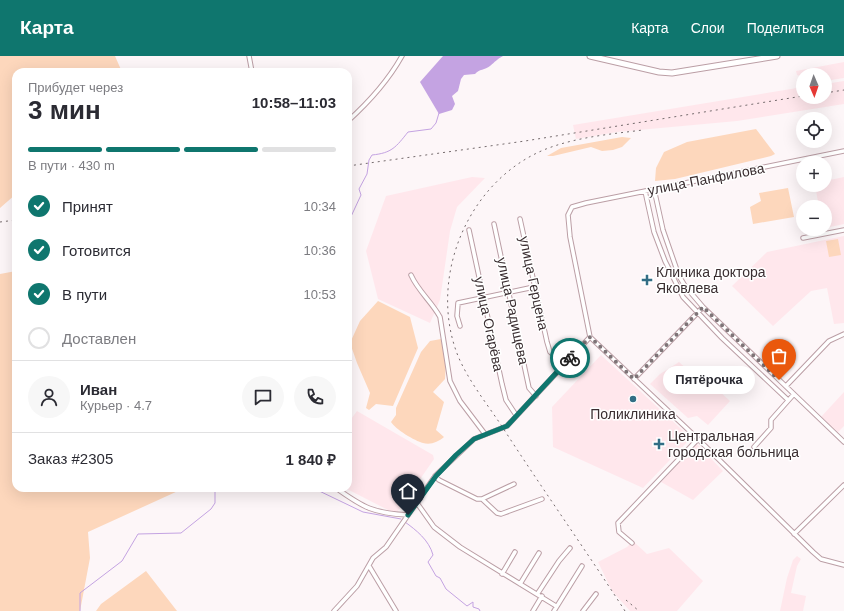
<!DOCTYPE html>
<html lang="ru">
<meta charset="utf-8">
<style>
body{margin:0;font-family:Helvetica,sans-serif;background:#f7f7f7;color:#2b2b33;height:100vh;display:flex;flex-direction:column;font-size:15px;white-space:nowrap}
*{box-sizing:border-box;margin:0}
p{font-size:13px;color:#7c7c81}
.icon{flex:none;width:22px;height:22px;fill:none;stroke:currentColor;stroke-width:2;stroke-linecap:round;stroke-linejoin:round}
.map{position:relative;flex:1;overflow:hidden}
.side{position:absolute;left:12px;top:12px;width:340px;height:424px;display:flex;flex-direction:column;background:#fff;border-radius:12px;box-shadow:0 4px 16px #0002}
.side>*{flex:none}
.needle{width:26px;rotate:178deg}
.fabs{position:absolute;left:796px;top:12px;display:grid;gap:8px}
.fabs a{display:grid;place-items:center;width:36px;height:36px;border-radius:50%;background:#fff;box-shadow:0 4px 16px #0002;font-size:20px}
.pin{position:absolute;display:grid;place-items:center;width:34px;height:34px;color:#fff;margin:-41px -17px;border-radius:50% 50% 50% 0;rotate:-45deg;box-shadow:0 0 4px #0007}
.pin .icon{rotate:45deg}
.courier{position:absolute;display:grid;place-items:center;width:40px;height:40px;margin:-20px;border:3px solid #0f766e;border-radius:50%;background:#fff;color:#222;box-shadow:0 1px 5px #0007}
.bubble{position:absolute;height:28px;border-radius:14px;background:#fff;box-shadow:0 4px 16px #0002;font-size:13px;font-weight:800;line-height:28px;text-align:center}
.overview em{font-style:normal;font-weight:800}
.overview div{display:flex;flex-direction:column-reverse}
.overview{display:flex;align-items:center;justify-content:space-between;height:68px;padding:0 16px}
h1{font-size:26px;font-weight:800;line-height:30px}
.bar{display:grid;grid-template-columns:repeat(4,1fr);gap:6px 4px;align-content:center;height:48px;padding:0 16px}
.bar i{height:5px;border-radius:3px;background:#e1e1e2}
.bar .selected{background:#0f766e}
.bar p{grid-column:span 4}
.line{display:flex;align-items:center;gap:10px;padding:0 16px;border-top:1px solid #e1e1e2}
.line div{flex:1}
.round{display:grid;place-items:center;flex:none;width:42px;height:42px;border-radius:21px;background:#f7f7f7}
ol{padding:0 16px;list-style:none}
li{display:flex;align-items:center;gap:12px;height:44px}
li p{margin-inline-start:auto}
li .icon{padding:4px;border-radius:50%;background:#0f766e;color:#fff;stroke-width:4}
li:last-child{color:#7c7c81}
li i{width:22px;height:22px;border:2px solid #e1e1e2;border-radius:50%}
header{display:flex;align-items:center;gap:24px;box-sizing:border-box;height:56px;padding:0 20px;background:#0f766e;color:#fff}
header strong{font-size:19px}
nav{display:flex;gap:22px;margin-inline-start:auto;font-size:14px}
.map>svg:first-child{display:block}
.built{fill:#ffe7ec}
.green{fill:#fdd7bc}
.water{fill:#c4a3e2}
.lines{fill:none;stroke-linecap:round;stroke-linejoin:round}
.stream{stroke:#c4a3e2;stroke-width:1}
.street-casing{stroke:#bb9ea5;stroke-width:5.5}
.secondary-casing{stroke:#bb9ea5;stroke-width:7}
.street{stroke:#fff;stroke-width:3.5}
.secondary{stroke:#fff;stroke-width:5}
.rail{stroke:#756b6d;stroke-width:1;stroke-dasharray:2 4;stroke-linecap:butt}
.done{stroke:#7e7477;stroke-width:4;stroke-dasharray:0 7.2}
.route{stroke:#0f766e;stroke-width:5}
.poi-dot{fill:#326e85;stroke:#fff;stroke-width:1.5}
.labels{text-anchor:middle;stroke-width:3;stroke-linejoin:round;paint-order:stroke}
.street-label{font-size:14px;fill:#3a2e31;stroke:#fff}
.poi-label{font-size:14px;fill:#3a2e31;stroke:#fff;text-anchor:start}
</style>
<header>
<strong>Карта</strong>
<nav><a>Карта</a><a>Слои</a><a>Поделиться</a></nav>
</header>
<div class="map">
<svg width="844" height="555" viewBox="0 0 844 555">
<rect width="100%" height="100%" fill="#fdf6f8"/>
<path class="built" d="M844,6V22L825,25V19H803V21L797,19L796,15Z
M844,25V48L737,65L617,76L576,83L573,69L803,31V41H825V28Z
M472,121L485,122L457,151L450,175L440,244L430,267L378,243L366,195L386,140Z
M844,121V168L825,172V151H819L815,129H825V125Z
M844,180V267L834,268L827,232L811,235L773,270L732,230L767,196Z
M601,299L691,382L643,432L553,391L552,351Z
M679,306L688,314L693,311L730,345L708,369L697,360L688,362L650,328L660,318Z
M844,336V370L838,376L821,361Z
M357,355L433,399L434,403L398,455H390L345,432H348V367Z
M697,388L723,415L693,444L661,426Z
M633,485L647,498L669,492L703,525L677,555H630L612,535L598,506L627,491Z
M797,500L801,503L797,510L791,537L806,540L803,555H780L787,522L793,504Z"/>
<path class="green" d="M0,0H115L122,16H16V138L0,152Z
M756,73L775,98L771,100L675,123L655,125L656,112L664,96L687,86Z
M622,81L631,82L622,91L613,94L602,95L591,91L553,100H547L561,92Z
M788,132L794,161L753,168L750,151L761,145L759,137Z
M838,183L841,199L829,201L826,185Z
M16,215V432H205L178,435L88,476L90,502L80,555H0V218Z
M378,245L410,261L418,292L393,350L376,348L369,354L366,352L370,337L357,307L350,287L360,265Z
M441,283L446,307L445,323L433,336L444,346L436,374L444,381C438,386 431,389 423,387C415,385 395,373 391,366L396,359V352L421,296L430,285Z
M146,515L177,555H96L101,548Z"/>
<path class="water" d="M443,0H503C497,3 495,6 490,10C485,14 479,13 475,18L464,19L461,23L458,35L452,40L455,48L452,54L439,58L420,26Z"/>
<g class="lines">
<path class="stream" d="M348,167L361,139L359,133L367,118L369,104L372,99C392,97 396,91 408,76L431,73L436,67L439,57
M348,235V242
M313,432L363,456L401,463
M405,466C416,474 429,484 433,499L428,506L436,520L440,522L446,533L467,550L473,546V551L479,553L480,555
M80,555V537L122,505L138,478L181,477L211,453L215,447V432"/>
<defs>
<path id="street" d="M249,0L252,16
M348,65C369,46 388,25 402,0
M844,95L586,147L572,151L568,159L570,181L590,281L698,383L813,496L821,503L844,509
M654,133L663,174L679,220L685,230L703,251L844,386
M645,135L654,176L665,205L683,241L722,282L788,344
M520,163L547,286L550,296L564,308
M494,168L529,332L536,340
M469,174L502,328L506,344L516,359
M803,182L844,174
M411,219C418,235 432,246 440,261L450,325L460,345L485,378
M460,270L457,260L458,247L534,231
M348,311L349,309
M634,323L703,251
M786,330L829,285L844,278
M754,391L771,372V364L794,338
M435,420L439,424L477,443H482L514,428
M336,432C364,452 373,457 408,459
M482,443L497,457L501,458L542,443
M417,447L434,471L460,491L556,550
M794,478L844,429
M632,487L619,476L618,467L698,383
M369,510L396,555
M502,518L515,496
M520,528L539,497
M538,537L559,505L570,492
M334,555L357,530L373,502L386,491L435,420L474,383L507,370L590,281
M533,555L542,540
M554,555L582,510
M583,555L596,538"/>
<path id="secondary" d="M590,0L659,16L672,17L777,0"/>
</defs>
<use href="#street" class="street-casing"/>
<use href="#secondary" class="secondary-casing"/>
<use href="#street" class="street"/>
<use href="#secondary" class="secondary"/>
<path class="rail" d="M825,37L844,34
M348,110L525,85L803,40
M0,166L16,164
M626,544L639,555
M625,555C585,493 543,434 503,372C488,349 469,326 458,300C427,222 468,124 546,93C577,81 611,78 643,74"/>
</g>
<g class="lines">
<path class="done" d="M570,302L590,281L634,323L703,251L779,324"/>
<path class="route" d="M408,459L436,420L456,399L474,383L507,370L570,302"/>
</g>
<g class="poi-dot">
<path d="M645 218h4v4h4v4h-4v4h-4v-4h-4v-4h4z"/>
<circle cx="633" cy="343" r="4"/>
<path d="M657 382h4v4h4v4h-4v4h-4v-4h-4v-4h4z"/>
</g>
<g class="labels">
<g class="street-label">
<text transform="translate(706 123) rotate(-11)" y="5">улица Панфилова</text>
<text transform="translate(534 227) rotate(78)" y="5">улица Герцена</text>
<text transform="translate(513 255) rotate(78)" y="5">улица Радищева</text>
<text transform="translate(489 268) rotate(78)" y="5">улица Огарёва</text>
</g>
<g class="poi-label">
<text x="656" y="221">Клиника доктора<tspan x="656" dy="16">Яковлева</tspan></text>
<text x="633" y="363" text-anchor="middle">Поликлиника</text>
<text x="668" y="385">Центральная<tspan x="668" dy="16">городская больница</tspan></text>
</g>
</g>
</svg>
<div class="fabs">
<a><svg class="needle" viewBox="-14 -14 28 28"><path d="M0-13l5 13h-10z" fill="#e53935"/><path d="M0 13l5-13h-10z" fill="#7c7c81"/></svg></a>
<a><svg class="icon" aria-label="locate" viewBox="0 0 24 24"><circle cx="12" cy="12" r="6"/><path d="M12 2v4M12 18v4M2 12h4M18 12h4"/></svg></a>
<a>+</a>
<a>−</a>
</div>
<div class="pin" style="left:779px;top:324px;background:#ea580c"><svg class="icon" aria-label="bag" viewBox="0 0 24 24"><path d="M5 8h14l-1 12H6zM9 8a3 3 0 0 1 6 0"/></svg></div>
<div class="pin" style="left:408px;top:459px;background:#1f2937"><svg class="icon" aria-label="home" viewBox="0 0 24 24"><path d="M3 11l9-7 9 7M6 9v11h12V9"/></svg></div>
<div class="courier" style="left:570px;top:302px"><svg class="icon" aria-label="bike" viewBox="0 0 24 24"><circle cx="6" cy="16" r="4"/><circle cx="18" cy="16" r="4"/><path d="M6 16l4-8h5l3 8M10 8l3 8H6M13 5h3"/></svg></div>
<div class="bubble" style="left:663px;top:310px;width:92px">Пятёрочка</div>
<section class="side">
<div class="overview"><div><h1>3 мин</h1><p>Прибудет через</p></div><em>10:58–11:03</em></div>
<div class="bar"><i class="selected"></i><i class="selected"></i><i class="selected"></i><i></i><p>В пути · 430 m</p></div>
<ol>
<li><svg class="icon" aria-label="check" viewBox="0 0 24 24"><path d="M5 12l5 5 9-10"/></svg>Принят<p>10:34</p></li>
<li><svg class="icon" aria-label="check" viewBox="0 0 24 24"><path d="M5 12l5 5 9-10"/></svg>Готовится<p>10:36</p></li>
<li><svg class="icon" aria-label="check" viewBox="0 0 24 24"><path d="M5 12l5 5 9-10"/></svg>В пути<p>10:53</p></li>
<li><i></i>Доставлен</li>
</ol>
<div class="line" style="height:72px"><a class="round"><svg class="icon" aria-label="person" viewBox="0 0 24 24"><circle cx="12" cy="8" r="4"/><path d="M4 21q1-7 8-7t8 7"/></svg></a><div><b>Иван</b><p>Курьер · 4.7</p></div><a class="round"><svg class="icon" aria-label="chat" viewBox="0 0 24 24"><path d="M4 5h16v11H9l-5 4z"/></svg></a><a class="round"><svg class="icon" aria-label="phone" viewBox="0 0 24 24"><path d="M5 4h4l2 5-3 2q2 4 5 5l2-3 5 2v4C11 20 4 13 5 4z"/></svg></a></div>
<div class="line" style="height:52px"><div>Заказ #2305</div><b>1 840 ₽</b></div>
</section>
</div>
